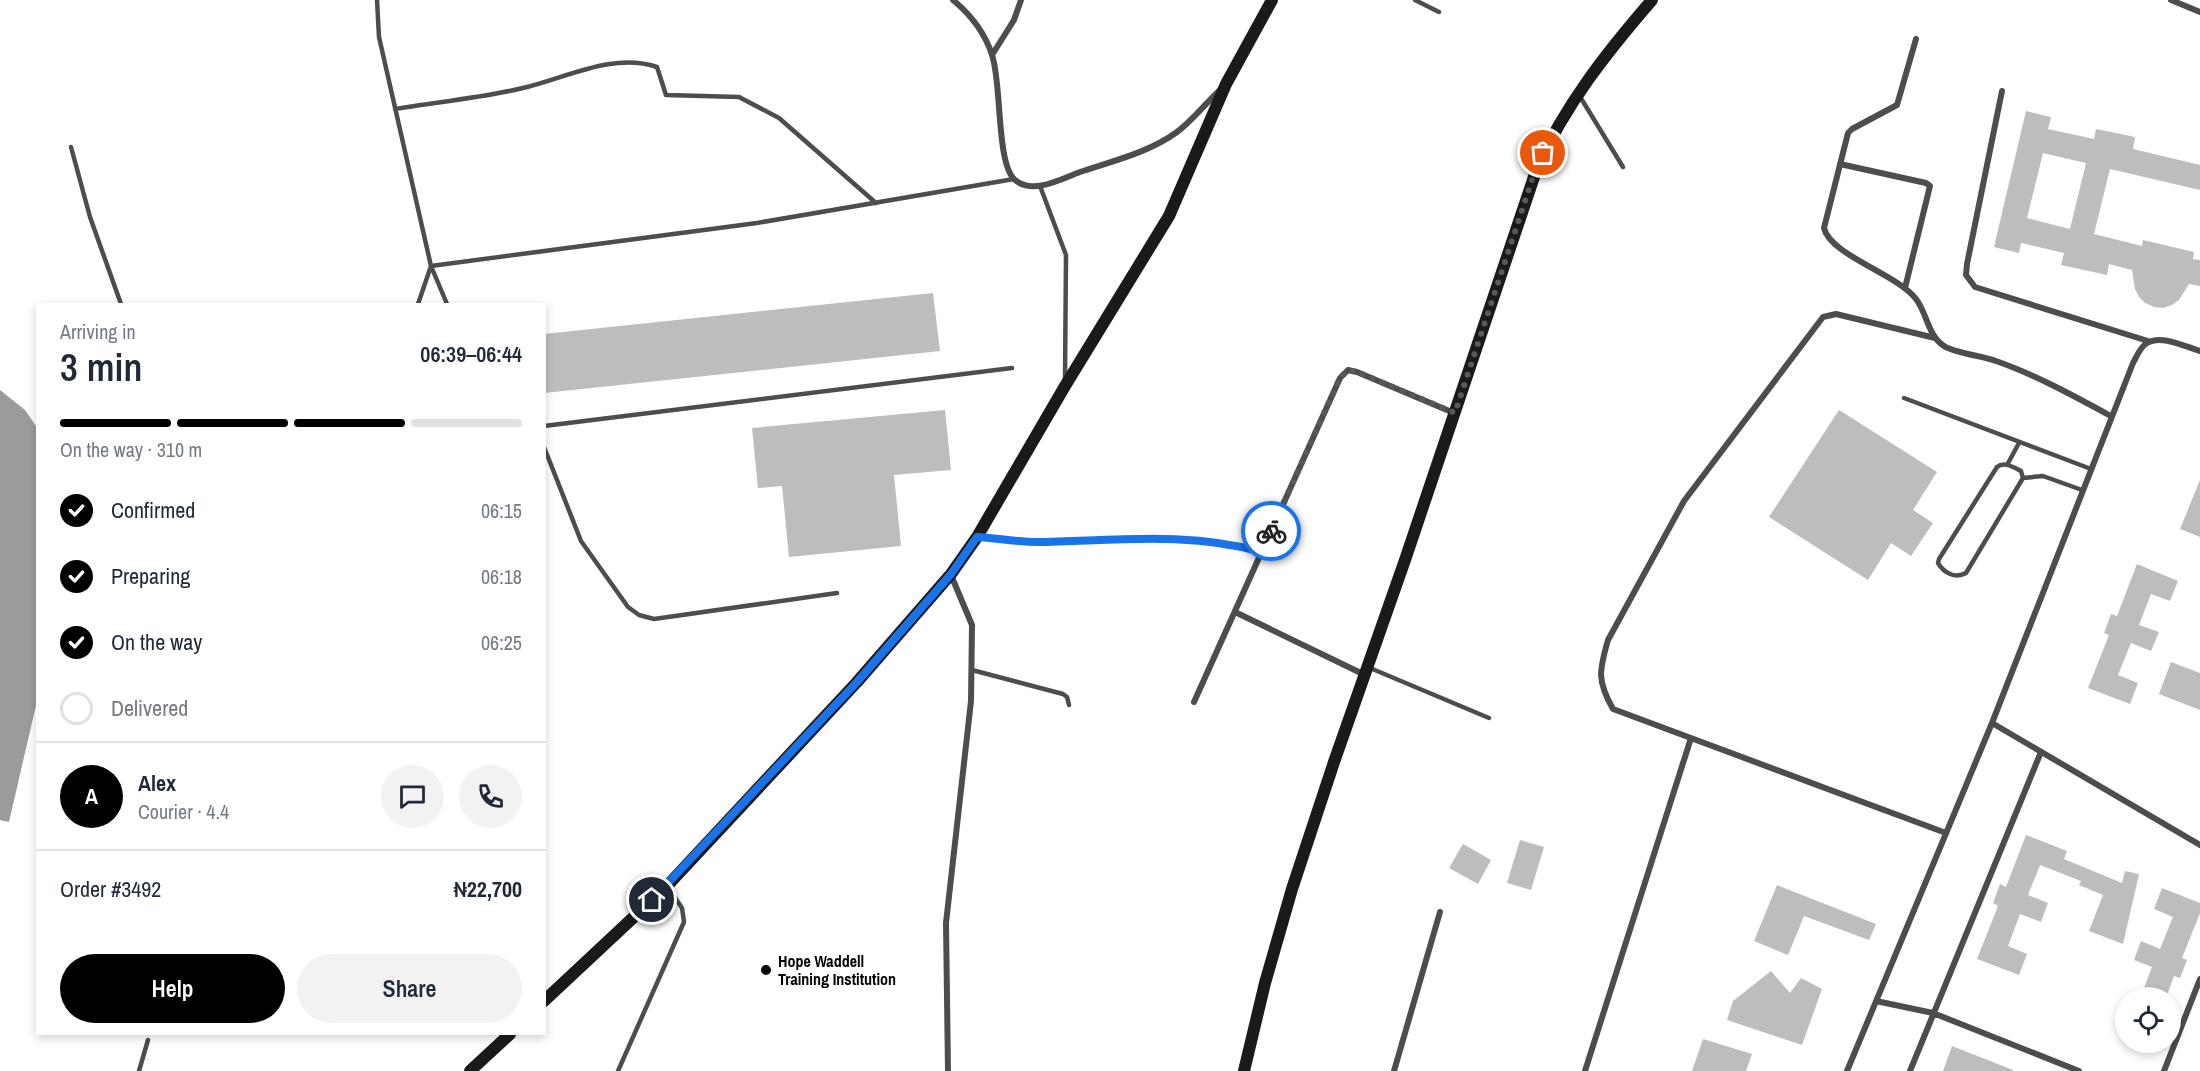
<!DOCTYPE html>
<meta charset="utf-8">
<style>
body{margin:0;font-family:"Archivo Narrow",sans-serif;background:#f2f2f3;color:#1f2937;height:100vh;display:flex;flex-direction:column;font-size:22px;white-space:nowrap}
*{box-sizing:border-box;margin:0}
p{font-size:20px;color:#747a83}
.icon{flex:none;width:33px;height:33px;fill:none;stroke:currentColor;stroke-width:2;stroke-linecap:round;stroke-linejoin:round}
.map{position:relative;flex:1;overflow:hidden}
.side{position:absolute;left:36px;top:303px;width:510px;height:732px;display:flex;flex-direction:column;background:#fff;border-radius:0px;box-shadow:0 3px 9px #0003}
.side>*{flex:none}
.tools{position:absolute;left:2115px;top:987px;display:grid;gap:12px}
.tools a{display:grid;place-items:center;width:66px;height:66px;border-radius:50%;background:#fff;box-shadow:0 3px 9px #0003;font-size:30px}
.pin{position:absolute;display:grid;place-items:center;width:51px;height:51px;color:#fff;margin:-26px;border:3px solid #fff;border-radius:50%;box-shadow:0 2px 6px #0007}
.courier{position:absolute;display:grid;place-items:center;width:60px;height:60px;margin:-30px;border:4px solid #1a73e8;border-radius:50%;background:#fff;color:#222;box-shadow:0 2px 8px #0007}
.head em{font-style:normal;font-weight:600}
.head div{display:flex;flex-direction:column-reverse}
.head{display:flex;align-items:center;justify-content:space-between;height:102px;padding:0 24px}
h1{font-size:39px;font-weight:600;line-height:45px}
.bar{display:grid;grid-template-columns:repeat(4,1fr);gap:9px 6px;align-content:center;height:72px;padding:0 24px}
.bar i{height:8px;border-radius:4px;background:#e0e1e3}
.bar .on{background:#000}
.bar p{grid-column:span 4}
.line{display:flex;align-items:center;gap:15px;padding:0 24px;border-top:2px solid #e0e1e3}
.line div{flex:1}
.round{display:grid;place-items:center;flex:none;width:63px;height:63px;border-radius:32px;background:#f2f2f3}
ol{padding:0 24px;list-style:none}
li{display:flex;align-items:center;gap:18px;height:66px}
li p{margin-inline-start:auto}
li .icon{padding:6px;border-radius:50%;background:#000;color:#fff;stroke-width:4}
li:last-child{color:#747a83}
li i{width:33px;height:33px;border:3px solid #e0e1e3;border-radius:50%}
.button{display:flex;gap:12px;margin-top:auto;padding:12px 24px}
.button a{flex:1;height:69px;border-radius:36px;background:#000;color:#fff;font-size:24px;font-weight:600;line-height:69px;text-align:center}
.button a+a{background:#f2f2f3;color:#1f2937}
.map>svg:first-child{display:block}
.water{fill:#9b9b9b}
.building{fill:#bdbdbd;fill-rule:evenodd}
.lines{fill:none;stroke-linecap:round;stroke-linejoin:round}
.lane{stroke:#4d4d4d;stroke-width:4.5}
.street{stroke:#4d4d4d;stroke-width:6}
.secondary{stroke:#1a1a1a;stroke-width:12}
.done{stroke:#595959;stroke-width:6;stroke-dasharray:0 10.8}
.route{stroke:#1a73e8;stroke-width:8}
.poi-dot{fill:#000;stroke:#fff;stroke-width:2}
.labels{text-anchor:middle;stroke-width:4.5;stroke-linejoin:round;paint-order:stroke}
.poi-label{font-size:16px;font-weight:bold;fill:#000;stroke:#fff;text-anchor:start}
</style>
<div class="map">
<svg width="2200" height="1071" viewBox="0 0 2200 1071">
<rect width="100%" height="100%" fill="#fff"/>
<path class="water" d="M0,390L25,410L38,429L37,701L9,822L0,820Z"/>
<path class="building" d="M2026,111L2051,117L2048,129L2094,139L2096,129L2135,137L2133,149L2200,165V190L2110,169L2094,234L2142,246L2143,240L2194,252L2193,259L2200,260V286L2189,284L2179,300L2172,305L2163,308L2154,307L2145,303L2139,297L2135,289L2132,270L2109,264L2107,275L2061,265L2064,253L2021,243L2019,253L1994,247ZM2043,153L2086,163L2070,229L2027,218Z
M933,293L940,351L544,393V334Z
M945,410L951,470L894,475L901,546L789,557L782,486L758,488L752,428Z
M1839,410L1937,472L1913,510L1933,523L1911,556L1891,543L1868,580L1769,517Z
M2200,480V537L2180,529Z
M2137,564L2178,581L2170,601L2151,594L2139,625L2159,632L2151,651L2131,643L2118,675L2138,683L2130,704L2088,688L2109,635L2104,633L2111,614L2117,616Z
M2171,662L2200,673V710L2159,694Z
M2026,835L2067,851L2064,859L2122,883L2125,871L2139,874L2123,944L2089,931L2103,895L2079,885L2081,881L2040,865L2028,895L2048,903L2041,922L2020,914L2008,946L2027,954L2019,975L1977,959L1998,906L1993,903L2000,884L2006,887Z
M1520,840L1544,847L1531,890L1507,883Z
M1463,844L1491,860L1478,884L1449,868Z
M1777,885L1876,924L1869,940L1804,916L1788,955L1754,941Z
M2162,888L2200,903V913L2182,958L2187,960L2180,978L2174,976L2166,998H2140L2152,967L2134,960L2141,941L2160,949L2173,917L2154,909Z
M1771,971L1790,993L1801,978L1822,989L1802,1045L1727,1020L1733,1001Z
M1703,1039L1752,1054L1746,1071H1692Z
M1952,1046L2013,1070V1071H1943Z"/>
<g class="lines">
<path class="lane" d="M377,0L379,37L431,266L447,304
M1415,0L1439,12
M1579,95L1623,167
M395,109C437,102 481,98 523,88C566,78 613,52 657,67L666,95L739,97L779,118L876,203
M71,147L90,217L121,304
M1040,186L1066,255L1065,379
M418,304L431,266L757,223L1014,179
M1904,398L2091,469
M544,426L1012,368
M544,447L581,541L628,607L639,615L654,619L837,593
M2007,465L2019,443
M2023,478L2021,471C2013,467 2004,461 1997,467L1939,559L1938,563C1944,573 1955,579 1966,573L2023,478L2043,476L2082,490
M1370,668L1489,718
M972,670L1063,694L1067,697L1069,705
M139,1071L148,1040
M618,1071L684,922L682,908L667,886"/>
<path class="street" d="M953,0C971,15 985,33 992,55C1002,83 996,164 1015,180C1033,195 1061,179 1080,172C1112,161 1148,153 1177,132C1192,121 1205,104 1219,91
M2171,0L2200,12
M1916,39L1897,105L1852,129L1848,133L1824,228C1830,255 1897,274 1916,299C1927,313 1928,336 1944,346C1954,353 1983,356 1996,361C2036,375 2074,396 2111,416
M992,55L1014,20L1021,0
M2002,91L1967,264L1966,275L1975,287L2148,341
M1840,164L1926,183L1930,186L1905,288
M1935,338L1836,314L1823,317L1684,501L1608,640C1599,671 1597,681 1613,709L1946,833
M977,537C996,538 1017,542 1037,542C1112,541 1188,532 1262,552
M1235,612L1365,675
M1194,702L1340,378L1348,370L1357,372L1454,413
M1992,723L2200,845
M1876,1001L1933,1013L2079,1071
M948,1071L946,923L971,701L972,625L951,575
M1394,1071L1440,912
M1585,1071L1691,738
M1847,1071L1992,723L2133,363C2137,356 2140,347 2147,343C2161,334 2186,347 2200,351
M1910,1071L2041,752
M2164,1071L2200,979"/>
<path class="secondary" d="M544,1001L667,886L857,682L951,574L977,537L1065,386L1169,216L1226,84L1272,0
M470,1071L510,1034
M1244,1071L1265,983L1292,889L1334,762L1405,560L1537,168C1565,105 1607,52 1652,0"/>
</g>
<g class="lines">
<path class="done" d="M1271,531L1340,378L1348,370L1357,372L1455,413L1536,168L1543,153"/>
<path class="route" d="M652,900L857,682L951,574L977,537C996,538 1017,542 1037,542C1112,541 1188,531 1262,552L1271,531"/>
</g>
<circle class="poi-dot" cx="766" cy="970" r="6"/>
<g class="labels">
<g class="poi-label">
<text x="778" y="967">Hope Waddell<tspan x="778" dy="18">Training Institution</tspan></text>
</g>
</g>
</svg>
<div class="tools">
<a><svg class="icon" aria-label="locate" viewBox="0 0 24 24"><circle cx="12" cy="12" r="6"/><path d="M12 2v4M12 18v4M2 12h4M18 12h4"/></svg></a>
</div>
<div class="pin" style="left:1543px;top:153px;background:#ea580c"><svg class="icon" aria-label="bag" viewBox="0 0 24 24"><path d="M5 8h14l-1 12H6zM9 8a3 3 0 0 1 6 0"/></svg></div>
<div class="pin" style="left:652px;top:900px;background:#1f2937"><svg class="icon" aria-label="home" viewBox="0 0 24 24"><path d="M3 11l9-7 9 7M6 9v11h12V9"/></svg></div>
<div class="courier" style="left:1271px;top:531px"><svg class="icon" aria-label="bike" viewBox="0 0 24 24"><circle cx="6" cy="16" r="4"/><circle cx="18" cy="16" r="4"/><path d="M6 16l4-8h5l3 8M10 8l3 8H6M13 5h3"/></svg></div>
<section class="side">
<div class="head"><div><h1>3 min</h1><p>Arriving in</p></div><em>06:39–06:44</em></div>
<div class="bar"><i class="on"></i><i class="on"></i><i class="on"></i><i></i><p>On the way · 310 m</p></div>
<ol>
<li><svg class="icon" aria-label="check" viewBox="0 0 24 24"><path d="M5 12l5 5 9-10"/></svg>Confirmed<p>06:15</p></li>
<li><svg class="icon" aria-label="check" viewBox="0 0 24 24"><path d="M5 12l5 5 9-10"/></svg>Preparing<p>06:18</p></li>
<li><svg class="icon" aria-label="check" viewBox="0 0 24 24"><path d="M5 12l5 5 9-10"/></svg>On the way<p>06:25</p></li>
<li><i></i>Delivered</li>
</ol>
<div class="line" style="height:108px"><b class="round" style="background:#000;color:#fff">A</b><div><b>Alex</b><p>Courier · 4.4</p></div><a class="round"><svg class="icon" aria-label="chat" viewBox="0 0 24 24"><path d="M4 5h16v11H9l-5 4z"/></svg></a><a class="round"><svg class="icon" aria-label="phone" viewBox="0 0 24 24"><path d="M5 4h4l2 5-3 2q2 4 5 5l2-3 5 2v4C11 20 4 13 5 4z"/></svg></a></div>
<div class="line" style="height:78px"><div>Order #3492</div><b>₦22,700</b></div>
<div class="button"><a>Help</a><a>Share</a></div>
</section>
</div>
